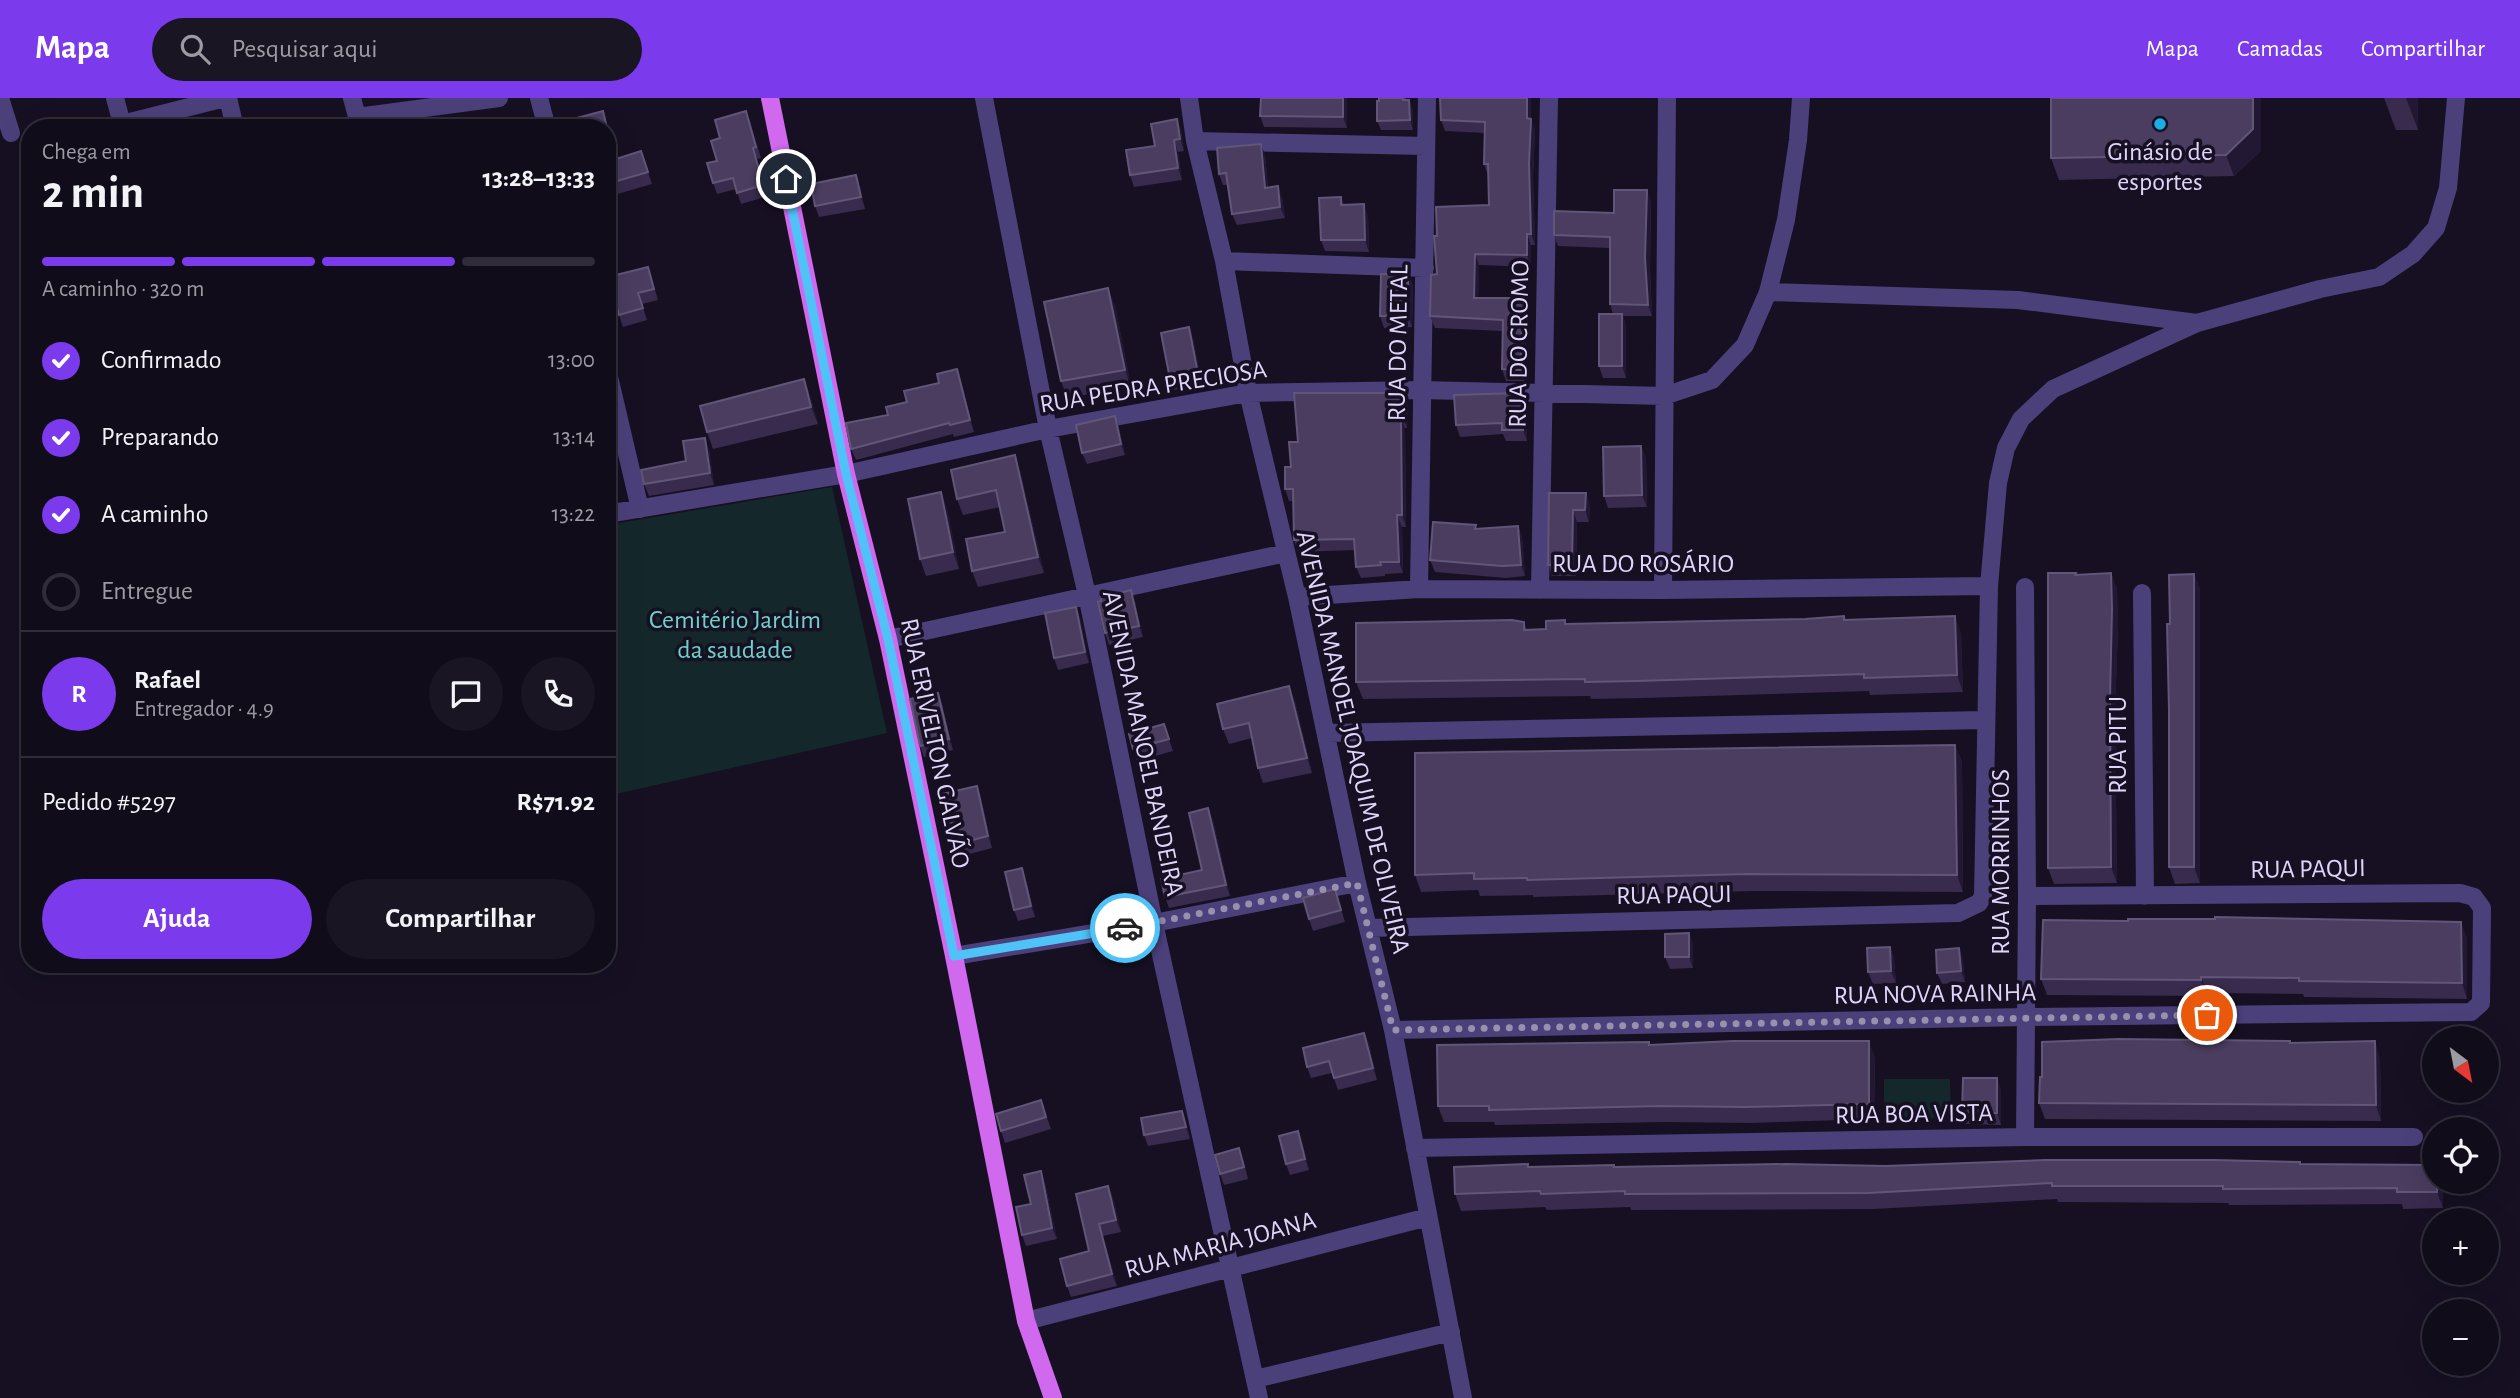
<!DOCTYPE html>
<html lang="pt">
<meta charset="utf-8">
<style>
body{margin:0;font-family:"Alegreya Sans",sans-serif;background:#191523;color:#f1f3f6;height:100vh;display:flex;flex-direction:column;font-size:26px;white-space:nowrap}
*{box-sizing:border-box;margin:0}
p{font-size:23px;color:#9c9ba2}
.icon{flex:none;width:38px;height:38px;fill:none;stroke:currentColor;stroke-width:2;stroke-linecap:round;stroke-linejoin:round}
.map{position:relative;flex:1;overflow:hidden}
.side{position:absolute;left:21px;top:21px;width:595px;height:854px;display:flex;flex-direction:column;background:#100c1a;border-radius:28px;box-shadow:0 7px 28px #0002,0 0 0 2px #302c39}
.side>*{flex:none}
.needle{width:46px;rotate:148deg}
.buttons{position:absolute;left:2422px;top:928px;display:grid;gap:14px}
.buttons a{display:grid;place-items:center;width:77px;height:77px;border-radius:50%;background:#100c1a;box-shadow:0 7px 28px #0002,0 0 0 2px #302c39;font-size:35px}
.pin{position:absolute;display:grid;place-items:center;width:60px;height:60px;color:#fff;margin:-30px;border:4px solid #fff;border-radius:50%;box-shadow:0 2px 7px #0007}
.courier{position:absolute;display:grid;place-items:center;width:70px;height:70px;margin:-35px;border:5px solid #4fc3f7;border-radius:50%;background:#fff;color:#222;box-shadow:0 2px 9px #0007}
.summary em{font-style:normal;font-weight:700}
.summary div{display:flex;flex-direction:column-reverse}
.summary{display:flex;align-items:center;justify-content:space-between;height:119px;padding:0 21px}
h1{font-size:46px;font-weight:700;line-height:52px}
.bar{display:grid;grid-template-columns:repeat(4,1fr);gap:10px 7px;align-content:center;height:84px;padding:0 21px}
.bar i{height:9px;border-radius:5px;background:#302c39}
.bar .on{background:#7c3aed}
.bar p{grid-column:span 4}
.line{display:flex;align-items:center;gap:18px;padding:0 21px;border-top:2px solid #302c39}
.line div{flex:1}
.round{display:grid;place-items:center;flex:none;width:74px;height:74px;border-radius:37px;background:#191523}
ol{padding:0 21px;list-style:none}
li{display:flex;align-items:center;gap:21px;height:77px}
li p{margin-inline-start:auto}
li .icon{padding:7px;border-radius:50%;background:#7c3aed;color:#fff;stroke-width:4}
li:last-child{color:#9c9ba2}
li i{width:38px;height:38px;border:4px solid #302c39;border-radius:50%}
.cta{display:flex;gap:14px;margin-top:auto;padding:14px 21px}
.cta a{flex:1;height:80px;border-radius:42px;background:#7c3aed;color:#fff;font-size:28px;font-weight:700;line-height:80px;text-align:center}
.cta a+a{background:#191523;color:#f1f3f6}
header{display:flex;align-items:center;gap:42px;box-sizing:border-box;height:98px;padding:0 35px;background:#7c3aed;color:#fff}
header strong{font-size:33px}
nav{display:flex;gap:38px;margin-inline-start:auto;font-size:24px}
.search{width:490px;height:63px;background:#191523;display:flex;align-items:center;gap:18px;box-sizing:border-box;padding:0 24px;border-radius:38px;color:#9c9ba2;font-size:26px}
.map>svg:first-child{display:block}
.green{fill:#14282b}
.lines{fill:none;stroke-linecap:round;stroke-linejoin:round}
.minor{stroke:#4c407b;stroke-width:18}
.major{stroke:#d169ee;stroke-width:18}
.wall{fill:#382b4d}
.shaded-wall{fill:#231834}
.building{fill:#4a3d60;stroke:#615578;stroke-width:2}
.done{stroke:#9990ae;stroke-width:7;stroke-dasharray:0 12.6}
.route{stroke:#4fc3f7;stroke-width:9}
.poi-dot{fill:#19afe2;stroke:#161022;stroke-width:2.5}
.labels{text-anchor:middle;stroke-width:7;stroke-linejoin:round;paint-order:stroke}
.poi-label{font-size:26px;fill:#dfd5fa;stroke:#161022}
.street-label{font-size:26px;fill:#dfd5fa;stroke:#161022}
.park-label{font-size:26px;fill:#6ad2c8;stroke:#161022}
</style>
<header>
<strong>Mapa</strong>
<div class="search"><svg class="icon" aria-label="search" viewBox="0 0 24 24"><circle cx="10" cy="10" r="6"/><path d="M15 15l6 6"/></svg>Pesquisar aqui</div>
<nav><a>Mapa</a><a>Camadas</a><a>Compartilhar</a></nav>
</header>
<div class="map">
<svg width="2520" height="1300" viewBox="0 0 2520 1300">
<rect width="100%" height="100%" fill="#161022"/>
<path class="green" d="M832,389L887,635L607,698V427Z
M1884,981H1950L1951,1020L1884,1021Z"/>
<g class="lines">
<path class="minor" d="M0,0L11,35
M115,0L122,26L225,0
M228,0L235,30
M352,0L360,30
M539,0L547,30
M984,0L1048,331L1087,497L1154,825L1259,1300
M1189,0L1195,43L1224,163L1248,295L1297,499L1357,785L1393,932L1463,1300
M357,19L499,0
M1195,43L1426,48
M1224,163L1425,170
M1768,194L2018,202L2197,225
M607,270L640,411
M607,416L846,376L1048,331L1248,295L1421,292L1664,298L1712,282L1745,247L1768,194L1786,122L1798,42L1801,0
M1419,491L1427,0
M1540,492L1549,0
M1663,492L1667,0
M2142,495L2145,798
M1297,499L1419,491L1663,492L1989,488
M888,541L1286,455
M1326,635L1985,622
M1368,830L1958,815L1979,805L1983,798L1989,488L1998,385L2006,350L2021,321L2053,291L2197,225L2320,191L2379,179L2413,156L2436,130L2448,90L2456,0
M954,858L1154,825L1357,785
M1393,932L2026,919L2471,914L2481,905L2482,810L2474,799L2460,795L2027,798
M2025,1039L2027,798L2025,489
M1415,1050L2025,1039H2414
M1026,1223L1428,1119
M1255,1281L1451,1234"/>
<path class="major" d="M770,0L846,376L888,541L954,858L1026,1223L1053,1300"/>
</g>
<path class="wall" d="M1347,0V30L1264,29L1260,18Z
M1379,0H1406V2L1413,12V32H1381L1377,23Z
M1440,0H1531V21L1535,32L1533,78L1535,147H1531V169L1479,167L1478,200L1530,211V233H1526L1525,283H1506L1502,271L1503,233L1435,230L1430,218L1437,176V138L1489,107L1488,77L1484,66L1485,35L1445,33L1441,22Z
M2384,0H2418V32H2396Z
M1177,21L1181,33L1184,53L1178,54L1182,82L1134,89L1130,77Z
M750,24L761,60L757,61L768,98L741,106L736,91L717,96L713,85L720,40Z
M607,25L616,61L641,53L652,86L607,99Z
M2261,53L2234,78L2059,82L2051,60Z
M1265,57L1268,89L1282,99L1285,120L1237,127L1232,116L1228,87H1223L1219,76Z
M860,88L865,111L819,119L815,108Z
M1341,99L1344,107L1368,118L1369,154L1325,153L1321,142Z
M1651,103L1650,171L1652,218H1623L1626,228V280H1603L1599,268L1613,216L1610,206V150L1558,148L1554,137Z
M648,169L658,202L642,206L647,222L623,229L619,217Z
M1408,177L1413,188L1412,229L1384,230L1380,218Z
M1115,207L1131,289L1067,300L1061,283Z
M1193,240L1202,287L1174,292L1170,281Z
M957,271L961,283L974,334L954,339L953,336L856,362L851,351L907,304L939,285Z
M804,281L810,298L818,326L713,351L707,334Z
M1403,295L1408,307L1407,330H1405L1406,429H1402L1403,475L1385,476V478L1361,480L1356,469L1355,452L1298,454L1294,442L1293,403H1289L1285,391L1298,344Z
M1522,296L1526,308L1527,343H1506L1503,336L1460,339L1456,327Z
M1115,318L1119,330L1125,357L1087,366L1082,355Z
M1641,348L1646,360L1647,409L1608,410L1604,398Z
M709,352L714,387L649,398L644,386L686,363Z
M1020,373L1044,475L978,489L972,473L1005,434L1000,409L963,417L957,401Z
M941,394L947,411L959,471L926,478L920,461Z
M1549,395L1590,406L1589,424H1577L1576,478H1552L1548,467Z
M1518,428L1522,439L1525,478L1506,480L1435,474L1430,462L1477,431Z
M2111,475L2117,491L2118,527L2115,616L2117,785L2054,786L2048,770L2076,477Z
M2194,476L2200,492V785L2175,786L2169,769L2170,526Z
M1135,504L1143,539L1109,547L1105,535Z
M1076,509L1080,520L1089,565L1058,572L1054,560Z
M1844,518L1846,521L1961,535L1963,594L1870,597L1869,593L1644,600L1591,601L1590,598L1363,601L1356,584L1524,524L1527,532L1546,531L1566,526L1805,521Z
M938,595L942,606L953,652L924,659L920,648Z
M1295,603L1312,675L1263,685L1258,670L1252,640L1229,646L1223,631Z
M1164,626L1173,653L1137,663L1133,651Z
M1955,647L1962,664L1963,794L1754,793L1533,799V797L1480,798L1478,792L1421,794L1415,777Z
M977,688L981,700L992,750L962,758L953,728L950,729L946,717Z
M1213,722L1230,798L1169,810L1165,799L1202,772Z
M1026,782L1035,819L1018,823L1014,812Z
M1335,791L1345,824L1313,833L1309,821Z
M1689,835L1693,847V870L1670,871L1665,859Z
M2467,840V901L2304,899L2303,896L2207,895V898L2047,897L2041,881Z
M1890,849L1894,860L1896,885L1873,886L1868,874Z
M1959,850L1963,862L1965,884L1942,886L1937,875Z
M1364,935L1369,946L1377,982L1338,992L1332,975L1311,980L1307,969Z
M2291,944L2380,960L2381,1023L2045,1021L2039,1005Z
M1650,947L1875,959L1874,1021L1750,1025L1666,1024L1495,1027L1494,1024H1444L1438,1008Z
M2001,992V1027L1966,1026L1962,1015Z
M1182,1013L1186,1024L1190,1041L1148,1048L1144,1037Z
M1045,1014L1051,1031L1005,1045L1001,1033Z
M1302,1044L1309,1072L1290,1077L1286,1066Z
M1243,1061L1248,1081L1224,1087L1220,1076Z
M2301,1066L2434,1067L2443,1110L2403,1111L2402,1106L2229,1107L2228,1105L2058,1104L2057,1101L1874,1111L1631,1112L1630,1109L1547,1112L1545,1109L1461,1113L1455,1096L1529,1069Z
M1045,1085L1057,1141L1026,1148L1022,1137L1031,1106Z
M1108,1088L1113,1100L1121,1134L1103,1138L1117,1188L1071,1199L1067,1188L1089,1153Z"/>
<path class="shaded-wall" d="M1343,0H1347V30L1343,19Z
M1527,0H1531V21L1535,32L1533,78L1535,147L1531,136Z
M2253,0H2261V53L2234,78L2226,57Z
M2406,0H2418V32Z
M1409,2L1413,12V32L1410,22Z
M603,13L607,25L620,72L616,61Z
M1177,21L1181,33L1184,53L1180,41Z
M1174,42L1178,54L1182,82L1178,70Z
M1261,46L1265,57L1269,101L1265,90Z
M753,50L757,61L768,98L763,87Z
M856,77L860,88L865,111L861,99Z
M1278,88L1282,99L1285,120L1280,109Z
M1647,92L1651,103L1650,171L1652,218L1648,207L1645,160Z
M1364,106L1368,118L1369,154L1365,142Z
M1527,136L1531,147V169L1527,157Z
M1475,156L1479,167L1478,211L1474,200Z
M1408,177L1413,188L1412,229L1408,218Z
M1108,190L1115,207L1131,289L1125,272Z
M1526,200L1530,211V233L1525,222Z
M1622,216L1626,228V280L1622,268Z
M1522,222L1526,233L1525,283L1521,272Z
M1189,229L1193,240L1202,287L1198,276Z
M957,271L961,283L974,334L970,322Z
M804,281L810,298L818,326L811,309Z
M1403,295L1408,307L1407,330L1403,318Z
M1522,296L1526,308L1527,343L1523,332Z
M1115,318L1119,330L1125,357L1121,346Z
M1401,318L1405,330L1406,429L1402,417Z
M705,340L709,352L714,387L710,375Z
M1641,348L1646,360L1647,409L1642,397Z
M1015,357L1020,373L1044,475L1038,459Z
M941,394L947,411L959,471L953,454Z
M1586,395L1590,406L1589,424L1585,412Z
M1573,412L1577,424L1576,478L1572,467Z
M1397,417L1402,429L1403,475L1399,464Z
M1518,428L1522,439L1525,478L1521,467Z
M2111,475L2117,491L2118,527L2115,616L2117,785L2111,769L2110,600Z
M2194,476L2200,492V785L2194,769Z
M1131,492L1135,504L1143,539L1139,528Z
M1076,509L1080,520L1089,565L1085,554Z
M1955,518L1961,535L1963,594L1957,577Z
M1289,588L1295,603L1312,675L1307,660Z
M938,595L942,606L953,652L949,641Z
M1955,647L1962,664L1963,794L1957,777Z
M977,688L981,700L992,750L988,738Z
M1208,710L1213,722L1230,798L1226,787Z
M1022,770L1026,782L1035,819L1031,808Z
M2461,824L2467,840V901L2462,885Z
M1689,835L1693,847V870L1689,859Z
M1890,849L1894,860L1896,885L1891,873Z
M1959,850L1963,862L1965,884L1961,873Z
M2201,879L2207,895V898L2201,882Z
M1364,935L1369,946L1377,982L1373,970Z
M1869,943L1875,959L1874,1021L1869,1006Z
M2375,943L2380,960L2381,1023L2376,1007Z
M1997,980L2001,992V1027L1997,1015Z
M1182,1013L1186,1024L1190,1041L1186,1029Z
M1298,1033L1302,1044L1309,1072L1305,1061Z
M1041,1073L1045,1085L1057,1141L1052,1130Z
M2437,1083H2443V1110L2437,1094Z
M1108,1088L1113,1100L1121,1134L1116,1122Z
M1099,1126L1103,1138L1117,1188L1112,1176Z"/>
<path class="building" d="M1261,0H1343V19L1260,18Z
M1379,0H1403V2H1409L1410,22L1377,23V3H1379Z
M1440,0H1527V20L1531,21L1529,66L1531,136H1527V157L1475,156L1474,200H1526L1525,222H1522L1521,272L1502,271L1503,222L1430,218L1431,177L1437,176L1434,138H1437L1436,109L1489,107L1488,66H1484L1485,24L1441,22Z
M2051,0H2253V31L2226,57L2051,60Z
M603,13L607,30H564L562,24Z
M746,13L756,49L753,50L763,87L737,95L733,80L713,85L707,65L717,63L711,43L720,40L715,22Z
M1177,21L1180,41L1174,42L1178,70L1130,77L1126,52L1155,48L1151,26Z
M607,31L616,61L641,53L648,74L607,86Z
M1261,46L1265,90L1278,88L1280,109L1232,116L1226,75L1219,76L1217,50Z
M856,77L861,99L815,108L811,86Z
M1614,92H1647L1645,160L1648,207L1610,206V139L1554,137V113L1614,115Z
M1341,99V107L1364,106L1365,142H1321L1319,100Z
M648,169L654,191L638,195L643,210L619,217L608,179Z
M1381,176L1408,177V218H1380Z
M1108,190L1125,272L1061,283L1044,204Z
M1599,216H1622V268H1599Z
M1189,229L1198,276L1170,281L1161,235Z
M957,271L970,322L950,327L949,325L851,351L846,325L888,317L886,309L907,304L904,293L939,285L937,276Z
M804,281L811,309L707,334L700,308Z
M1294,295H1403V318H1401L1402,417H1397L1399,464H1380L1381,467L1356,469L1354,441L1294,442L1293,391H1285V369H1291L1289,344H1298Z
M1520,295L1522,296L1523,332H1502V325L1456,327L1454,297Z
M1115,318L1121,346L1082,355L1076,327Z
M705,340L710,375L644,386L641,372L686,363L683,343Z
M1641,348L1642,397L1604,398L1603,349Z
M1015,357L1038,459L972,473L966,441L1005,434L996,392L957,401L951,372Z
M941,394L953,454L920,461L908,401Z
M1549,395H1586L1585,412H1573L1572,467H1548Z
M1433,424L1476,427L1475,431L1518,428L1521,467L1502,468L1430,462Z
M2048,475H2076L2075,477L2111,475L2112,511L2110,600L2111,769L2048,770Z
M2194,476V769H2169V611L2167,526H2170L2169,477Z
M1131,492L1139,528L1105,535L1098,504L1101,503V500Z
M1076,509L1085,554L1054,560L1045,515Z
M1844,518V522L1955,518L1957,577L1864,580V576L1637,583L1585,584V581L1356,584V525L1512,522L1524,524V532L1546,531V523L1565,522V526L1805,521Z
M1289,588L1307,660L1258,670L1249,625L1223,631L1217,606Z
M938,595L949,641L920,648L910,601Z
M1164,626L1169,641L1133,651L1129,636Z
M1955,647L1957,777L1747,776L1527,782V780L1474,781V775L1415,777V655Z
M977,688L988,738L957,746L950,717H946L942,696Z
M1208,710L1226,787L1165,799L1161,781L1202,772L1189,715Z
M1022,770L1031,808L1014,812L1005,774Z
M1335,791L1341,812L1309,821L1303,800Z
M2215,819L2461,824L2462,885L2299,883V880L2201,879V882L2041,881L2043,822L2128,823V821H2215Z
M1689,835V859H1665V836Z
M1890,849L1891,873L1868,874L1867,850Z
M1959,850L1961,873L1937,875L1936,852Z
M1364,935L1373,970L1334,980L1329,963L1307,969L1303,950Z
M2118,941L2290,943V945L2375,943L2376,1007L2039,1005L2040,979H2042V944Z
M1733,943H1869V1006L1744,1009L1660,1008L1489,1012V1008H1438L1437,947L1649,944V947Z
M1963,980H1997V1015H1962Z
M1041,1002L1046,1019L1001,1033L996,1016Z
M1182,1013L1186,1029L1144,1037L1141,1020Z
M1298,1033L1305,1061L1286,1066L1279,1038Z
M1239,1050L1244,1069L1220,1076L1215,1057Z
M2045,1062H2214L2300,1064V1066L2434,1067V1083H2437V1094H2397V1090L2223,1091V1088H2052V1085L1868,1095L1625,1096V1093L1541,1096L1540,1093L1455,1096L1454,1069L1528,1066V1069L1614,1067V1069L1786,1066L1886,1068Z
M1041,1073L1052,1130L1022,1137L1016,1109L1031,1106L1024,1077Z
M1108,1088L1116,1122L1099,1126L1112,1176L1067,1188L1060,1161L1089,1153L1076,1096Z"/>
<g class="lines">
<path class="done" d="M1125,830L1357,785L1393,932L2207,917"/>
<path class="route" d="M786,81L846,376L888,541L954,858L1125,830"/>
</g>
<circle class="poi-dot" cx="2160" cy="26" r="7"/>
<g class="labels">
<g class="poi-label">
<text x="2160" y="62">Ginásio de<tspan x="2160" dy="30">esportes</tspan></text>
</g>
<g class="street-label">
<text transform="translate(1397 245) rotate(-89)" y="9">RUA DO METAL</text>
<text transform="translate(1518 246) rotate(-89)" y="9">RUA DO CROMO</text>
<text transform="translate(1153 288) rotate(-9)" y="9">RUA PEDRA PRECIOSA</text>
<text x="1643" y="474">RUA DO ROSÁRIO</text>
<text transform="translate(1354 644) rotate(77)" y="9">AVENIDA MANOEL JOAQUIM DE OLIVEIRA</text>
<text transform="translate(936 645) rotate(78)" y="9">RUA ERIVELTON GALVÃO</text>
<text transform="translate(1144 645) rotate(78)" y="9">AVENIDA MANOEL BANDEIRA</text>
<text transform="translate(2117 647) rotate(-90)" y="9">RUA PITU</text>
<text transform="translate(2000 764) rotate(-90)" y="9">RUA MORRINHOS</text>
<text transform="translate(2308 770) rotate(-1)" y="9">RUA PAQUI</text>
<text transform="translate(1674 796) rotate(-1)" y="9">RUA PAQUI</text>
<text transform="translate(1935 895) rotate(-1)" y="9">RUA NOVA RAINHA</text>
<text transform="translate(1914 1015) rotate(-1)" y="9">RUA BOA VISTA</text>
<text transform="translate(1220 1146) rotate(-15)" y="9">RUA MARIA JOANA</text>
</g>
<g class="park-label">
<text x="735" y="530">Cemitério Jardim<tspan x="735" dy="30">da saudade</tspan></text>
</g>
</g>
</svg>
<div class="buttons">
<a><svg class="needle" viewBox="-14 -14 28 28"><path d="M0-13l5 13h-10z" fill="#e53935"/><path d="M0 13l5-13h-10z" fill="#9c9ba2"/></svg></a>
<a><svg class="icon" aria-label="locate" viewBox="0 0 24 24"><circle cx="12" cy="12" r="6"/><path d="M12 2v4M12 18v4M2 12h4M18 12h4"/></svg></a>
<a>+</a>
<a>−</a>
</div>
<div class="pin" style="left:2207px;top:917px;background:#ea580c"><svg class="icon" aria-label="bag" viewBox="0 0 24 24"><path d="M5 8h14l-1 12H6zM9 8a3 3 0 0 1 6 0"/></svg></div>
<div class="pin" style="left:786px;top:81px;background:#1f2937"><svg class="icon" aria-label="home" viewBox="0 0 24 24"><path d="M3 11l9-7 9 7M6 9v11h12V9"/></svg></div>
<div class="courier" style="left:1125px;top:830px"><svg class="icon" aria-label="car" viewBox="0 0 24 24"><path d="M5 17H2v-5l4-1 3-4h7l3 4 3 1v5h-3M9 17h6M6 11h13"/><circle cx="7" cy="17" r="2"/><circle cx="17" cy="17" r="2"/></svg></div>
<section class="side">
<div class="summary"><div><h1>2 min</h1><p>Chega em</p></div><em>13:28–13:33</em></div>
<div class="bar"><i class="on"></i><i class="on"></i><i class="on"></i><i></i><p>A caminho · 320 m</p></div>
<ol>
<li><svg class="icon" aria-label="check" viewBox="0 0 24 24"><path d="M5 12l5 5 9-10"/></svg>Confirmado<p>13:00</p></li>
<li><svg class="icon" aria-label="check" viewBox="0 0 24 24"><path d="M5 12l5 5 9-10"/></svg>Preparando<p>13:14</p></li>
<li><svg class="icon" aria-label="check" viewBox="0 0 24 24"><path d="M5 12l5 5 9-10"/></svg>A caminho<p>13:22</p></li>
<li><i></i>Entregue</li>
</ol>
<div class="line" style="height:126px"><b class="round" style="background:#7c3aed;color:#fff">R</b><div><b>Rafael</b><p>Entregador · 4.9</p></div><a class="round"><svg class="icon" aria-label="chat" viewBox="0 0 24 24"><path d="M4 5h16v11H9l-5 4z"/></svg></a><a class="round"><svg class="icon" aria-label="phone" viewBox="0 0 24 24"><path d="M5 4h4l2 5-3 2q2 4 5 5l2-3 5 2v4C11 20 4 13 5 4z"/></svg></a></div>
<div class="line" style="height:91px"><div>Pedido #5297</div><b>R$71.92</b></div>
<div class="cta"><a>Ajuda</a><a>Compartilhar</a></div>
</section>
</div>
